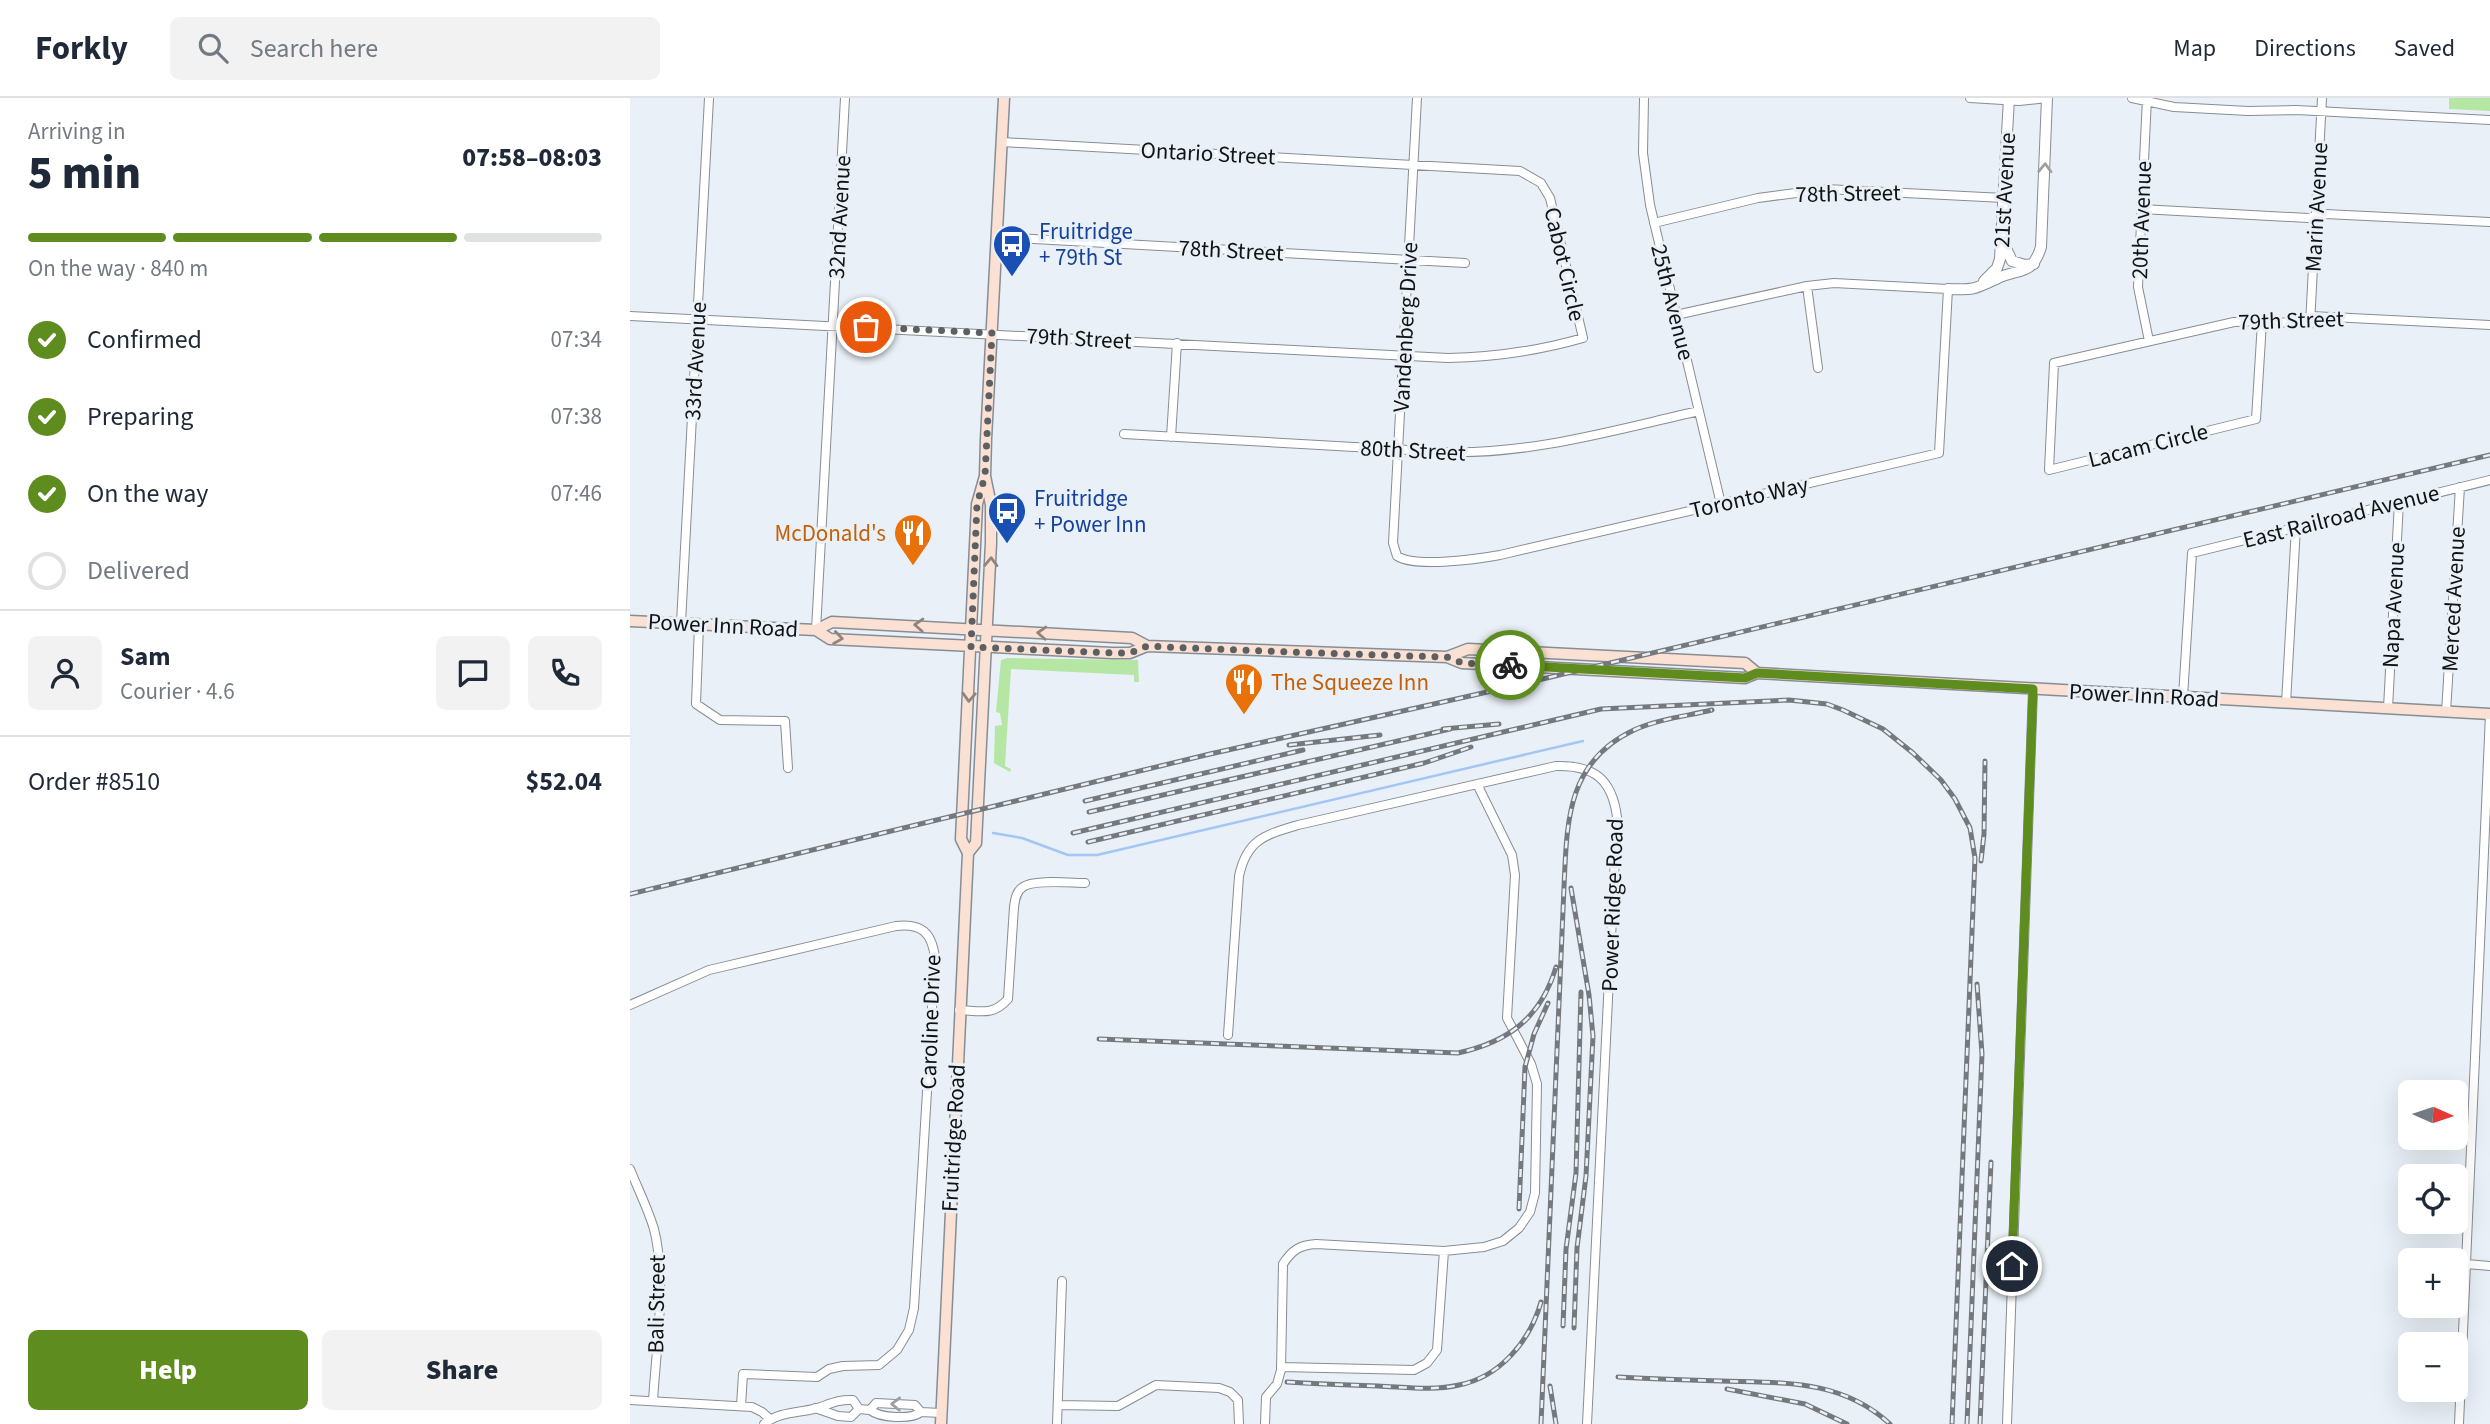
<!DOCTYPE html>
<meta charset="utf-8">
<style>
body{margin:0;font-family:"Source Sans 3",sans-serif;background:#f2f2f3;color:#1f2937;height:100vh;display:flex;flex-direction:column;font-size:26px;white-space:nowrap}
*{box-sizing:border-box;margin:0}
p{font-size:23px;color:#747a83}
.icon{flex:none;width:38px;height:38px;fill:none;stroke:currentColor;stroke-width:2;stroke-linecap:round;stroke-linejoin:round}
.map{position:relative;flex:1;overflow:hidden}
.side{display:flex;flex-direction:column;background:#fff;width:630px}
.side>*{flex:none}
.needle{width:46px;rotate:93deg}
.tools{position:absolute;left:1768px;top:982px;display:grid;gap:14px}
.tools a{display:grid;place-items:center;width:70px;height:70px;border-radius:10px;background:#fff;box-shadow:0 7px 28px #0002;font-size:35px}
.pin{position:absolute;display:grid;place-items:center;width:60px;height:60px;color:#fff;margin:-30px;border:4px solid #fff;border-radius:50%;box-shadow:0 2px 7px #0007}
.courier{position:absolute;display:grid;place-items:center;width:70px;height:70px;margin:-35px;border:5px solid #5f8c1e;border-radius:50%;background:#fff;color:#222;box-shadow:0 2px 9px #0007}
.head em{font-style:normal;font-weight:800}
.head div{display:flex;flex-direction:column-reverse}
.head{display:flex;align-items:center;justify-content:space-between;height:119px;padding:0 28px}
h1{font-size:46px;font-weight:800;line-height:52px}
.bar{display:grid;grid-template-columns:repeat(4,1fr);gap:10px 7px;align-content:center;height:84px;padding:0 28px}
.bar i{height:9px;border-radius:5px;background:#e0e1e3}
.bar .on{background:#5f8c1e}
.bar p{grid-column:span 4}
.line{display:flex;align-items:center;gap:18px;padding:0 28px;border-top:2px solid #e0e1e3}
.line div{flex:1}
.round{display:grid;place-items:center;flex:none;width:74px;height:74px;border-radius:10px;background:#f2f2f3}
ol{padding:0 28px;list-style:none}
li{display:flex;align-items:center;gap:21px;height:77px}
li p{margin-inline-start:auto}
li .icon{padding:7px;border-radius:50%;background:#5f8c1e;color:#fff;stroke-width:4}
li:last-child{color:#747a83}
li i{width:38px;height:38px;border:4px solid #e0e1e3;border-radius:50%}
.button{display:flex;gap:14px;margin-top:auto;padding:14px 28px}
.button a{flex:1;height:80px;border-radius:10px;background:#5f8c1e;color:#fff;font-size:28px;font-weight:800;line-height:80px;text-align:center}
.button a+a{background:#f2f2f3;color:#1f2937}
header{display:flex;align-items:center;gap:42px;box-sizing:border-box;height:98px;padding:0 35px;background:#fff;border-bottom:2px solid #e0e1e3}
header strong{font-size:33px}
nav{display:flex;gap:38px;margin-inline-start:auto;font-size:24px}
.search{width:490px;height:63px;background:#f2f2f3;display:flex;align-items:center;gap:18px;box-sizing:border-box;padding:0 24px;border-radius:10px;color:#747a83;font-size:26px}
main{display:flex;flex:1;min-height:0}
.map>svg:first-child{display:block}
.green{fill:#b6e6a3}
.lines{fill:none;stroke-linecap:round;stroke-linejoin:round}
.stream{stroke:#a3c6f5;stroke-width:2.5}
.minor-casing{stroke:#878d94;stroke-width:10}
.tertiary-casing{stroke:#878d94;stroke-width:12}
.secondary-casing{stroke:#878d94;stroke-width:13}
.minor{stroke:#fff;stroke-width:8}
.tertiary{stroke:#fff;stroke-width:10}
.secondary{stroke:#fbe1d3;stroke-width:10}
.rail-casing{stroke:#75797d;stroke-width:5}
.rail{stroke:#e9f0f7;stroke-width:2.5;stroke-dasharray:8;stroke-linecap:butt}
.oneway{stroke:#9fa0a1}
.oneway2{stroke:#91847d}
.done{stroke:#5c6063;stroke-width:7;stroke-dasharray:0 12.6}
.route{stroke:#5f8c1e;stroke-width:9}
.labels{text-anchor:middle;stroke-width:6;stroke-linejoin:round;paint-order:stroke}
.street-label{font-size:23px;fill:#101214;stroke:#e9f0f7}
.transit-label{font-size:23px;fill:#164399;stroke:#e9f0f7;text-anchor:start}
.food-label{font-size:23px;fill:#c56008;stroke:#e9f0f7;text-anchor:end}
</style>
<header>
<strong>Forkly</strong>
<div class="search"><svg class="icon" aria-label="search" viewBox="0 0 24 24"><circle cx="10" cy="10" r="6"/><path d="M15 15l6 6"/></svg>Search here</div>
<nav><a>Map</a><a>Directions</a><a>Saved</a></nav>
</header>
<main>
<section class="side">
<div class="head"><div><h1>5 min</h1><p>Arriving in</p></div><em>07:58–08:03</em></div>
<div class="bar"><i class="on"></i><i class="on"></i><i class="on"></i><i></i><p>On the way · 840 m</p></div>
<ol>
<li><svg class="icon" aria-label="check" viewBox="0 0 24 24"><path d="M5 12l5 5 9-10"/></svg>Confirmed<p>07:34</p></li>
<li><svg class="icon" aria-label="check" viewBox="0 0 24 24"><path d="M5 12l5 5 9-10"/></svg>Preparing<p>07:38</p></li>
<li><svg class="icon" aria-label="check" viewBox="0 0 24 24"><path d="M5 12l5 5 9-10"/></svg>On the way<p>07:46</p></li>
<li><i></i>Delivered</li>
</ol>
<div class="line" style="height:126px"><a class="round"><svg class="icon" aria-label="person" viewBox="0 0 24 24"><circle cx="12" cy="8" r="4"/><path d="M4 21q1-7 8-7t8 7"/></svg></a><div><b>Sam</b><p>Courier · 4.6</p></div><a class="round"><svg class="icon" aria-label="chat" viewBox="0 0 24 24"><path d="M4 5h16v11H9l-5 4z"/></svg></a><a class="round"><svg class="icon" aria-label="phone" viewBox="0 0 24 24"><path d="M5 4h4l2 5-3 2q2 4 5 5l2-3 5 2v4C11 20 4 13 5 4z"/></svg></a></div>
<div class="line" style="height:91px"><div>Order #8510</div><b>$52.04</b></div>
<div class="button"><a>Help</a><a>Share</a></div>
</section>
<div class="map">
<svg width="1860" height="1326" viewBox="0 0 1860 1326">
<rect width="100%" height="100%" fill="#e9f0f7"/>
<path class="green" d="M1819,0H1860V13L1819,11Z
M377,560L508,562L509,584H504V577L381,571L375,668L381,671L380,674L364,665L365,628L372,627L370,615L366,614L371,562Z"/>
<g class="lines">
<path class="stream" d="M363,735L392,740L438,757H467L953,643"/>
<defs>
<path id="minor" d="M787,0L763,445L767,458C785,470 848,461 870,457L1309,355L1318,191L1204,185L1177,188L1046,217
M1014,0L1013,55L1020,107L1091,406
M1340,0L1389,3L1417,0
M1502,0L1544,9L1618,13L1666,12L1860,22
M1517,0L1508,189L1519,243
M1511,111L1678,120L1695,116L1860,124
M1024,125L1128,100L1196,91L1374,100
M367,139L835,165
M1177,188L1188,270
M0,218L818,260C864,259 908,253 953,240L920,100L911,85L890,73L372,44
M1681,218L1860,227
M1632,224L1626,321L1419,372L1424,265L1604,224C1629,222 1655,225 1680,226L1692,0
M494,336L813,354C900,357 984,332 1069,313
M541,339L547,245
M51,525L79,0
M69,527L66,606L90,622L155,623L158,670
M186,532L215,0
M1553,599L1562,455L1860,382
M1656,605L1666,429
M1758,610L1769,404
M1816,614L1830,389
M0,907L79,872L266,828C291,825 302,834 305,860L284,1210L279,1232L267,1252L249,1267L213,1268L199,1271L187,1279L113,1276L111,1308
M329,912C351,913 363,918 378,901L384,809C385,802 386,793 393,789C403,781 442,785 455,785
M598,937L609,778C617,741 635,737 668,727L926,668C964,667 982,681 987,719L957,1326
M0,1071C8,1091 18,1111 24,1131C37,1182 26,1251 23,1303
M1836,1166L1860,1168
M651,1269L784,1272L797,1265L807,1252L814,1153
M0,1302L122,1309L132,1314L140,1321
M428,1307L488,1308L526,1287L589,1290L600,1294L608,1302L609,1326
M185,1310L208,1318L221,1319L229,1311L240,1312L246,1305L285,1307L291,1314L311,1315
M240,1312C250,1320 281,1322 291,1314
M134,1326C149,1314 166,1315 184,1311C198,1307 208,1301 223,1302L229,1311
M427,1326L432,1183
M635,1326L636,1299L647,1286L651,1272L653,1166C662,1152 670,1147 686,1146L814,1153L854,1149L873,1143L889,1130L900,1114L905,1095L907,986L901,966L877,920L885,777L882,757L847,686
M1377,1326L1403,591
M1829,1326L1860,616"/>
<path id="tertiary" d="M1373,144L1382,163L1395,167L1404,166
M1354,183L1367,170L1370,161L1379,0
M1318,191C1345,192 1345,191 1368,180C1390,170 1402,178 1411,149L1417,0"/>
<path id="secondary" d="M0,523L186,532L202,524L502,540L517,548
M186,532L200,541L482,555H500L517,548L817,559L832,565L1115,580L1127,575L1860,616
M817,559L838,551L1115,565L1127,575
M338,755L346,745L361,445V407L355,378L356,341L374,0
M311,1326L338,755L331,741L347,406L355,378"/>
</defs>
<use href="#minor" class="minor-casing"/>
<use href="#tertiary" class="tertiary-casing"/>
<use href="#secondary" class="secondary-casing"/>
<use href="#minor" class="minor"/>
<use href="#tertiary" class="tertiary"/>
<use href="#secondary" class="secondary"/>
<defs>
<path id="rail" d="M813,631L869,626
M659,647L750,637
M455,703L673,652
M459,714L820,631
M443,735L971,611L1159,602L1197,606L1213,612L1253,631L1283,655L1311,682L1325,701L1340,730L1345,760L1322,1326
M458,744L794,665L841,649
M1351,763L1354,736L1355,663
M941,790L959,897L963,938L956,1078L947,1150L944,1230
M0,796L580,656L853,595L1860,357
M469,941L828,955C878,944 911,920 926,869
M889,1111L895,969L904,936L918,905
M933,1228L936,1151L946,1075L951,894
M988,1279C1023,1281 1057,1282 1091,1283C1154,1285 1211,1281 1260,1326
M657,1284C688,1286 718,1287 748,1288C775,1289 803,1293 829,1287C870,1279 900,1243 911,1204
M920,1288L926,1326
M1097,1291L1175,1306L1217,1326
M911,1326L934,789C937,725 936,664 1004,632C1028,621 1057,618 1082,612
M1337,1326L1352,956L1347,886
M1350,1326L1361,1064"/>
</defs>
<use href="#rail" class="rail-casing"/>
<use href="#rail" class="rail"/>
</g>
<defs><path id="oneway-chevron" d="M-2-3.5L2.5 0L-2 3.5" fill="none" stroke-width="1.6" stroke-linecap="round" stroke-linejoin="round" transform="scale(1.75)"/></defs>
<g class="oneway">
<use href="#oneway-chevron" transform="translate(1415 70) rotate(-88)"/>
<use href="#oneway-chevron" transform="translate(266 1306) rotate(-178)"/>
</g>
<g class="oneway2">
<use href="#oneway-chevron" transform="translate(361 464) rotate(-88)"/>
<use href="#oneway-chevron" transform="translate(289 527) rotate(-177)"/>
<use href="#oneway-chevron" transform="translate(412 535) rotate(-177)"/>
<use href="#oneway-chevron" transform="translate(208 540) rotate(8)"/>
<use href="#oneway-chevron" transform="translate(339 599) rotate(93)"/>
</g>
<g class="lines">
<path class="done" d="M236,229L362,235L355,378L347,406L341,549L482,555H500L517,548C617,553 717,556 817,559L832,565L880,567"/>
<path class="route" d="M880,567L1115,580L1127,575L1403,591L1382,1168"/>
</g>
<defs>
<symbol id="bus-pin" viewBox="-11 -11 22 30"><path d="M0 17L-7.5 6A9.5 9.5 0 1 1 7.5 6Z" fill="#1a4fb4" stroke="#e9f0f7"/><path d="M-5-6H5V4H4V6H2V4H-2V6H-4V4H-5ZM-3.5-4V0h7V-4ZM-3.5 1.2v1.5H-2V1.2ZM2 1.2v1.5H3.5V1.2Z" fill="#fff"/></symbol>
<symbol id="restaurant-pin" viewBox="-11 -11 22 30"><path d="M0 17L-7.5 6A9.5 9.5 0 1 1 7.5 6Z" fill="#e8710a" stroke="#e9f0f7"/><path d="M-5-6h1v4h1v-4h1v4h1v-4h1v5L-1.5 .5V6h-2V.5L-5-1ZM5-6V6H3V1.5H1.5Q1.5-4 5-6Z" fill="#fff"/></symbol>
</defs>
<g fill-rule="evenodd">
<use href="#bus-pin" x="360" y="124" width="44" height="60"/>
<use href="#bus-pin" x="355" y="391" width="44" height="60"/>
<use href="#restaurant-pin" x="261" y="413" width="44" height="60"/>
<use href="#restaurant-pin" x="592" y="562" width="44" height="60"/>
</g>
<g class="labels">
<g class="street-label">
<text transform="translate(578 55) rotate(3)" y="8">Ontario Street</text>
<text transform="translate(1374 92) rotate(-87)" y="8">21st Avenue</text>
<text transform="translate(1218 95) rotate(-1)" y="8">78th Street</text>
<text transform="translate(1686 109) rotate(-87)" y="8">Marin Avenue</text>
<text transform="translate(209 119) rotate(-87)" y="8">32nd Avenue</text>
<text transform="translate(1511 122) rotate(-88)" y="8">20th Avenue</text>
<text transform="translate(601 152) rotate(3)" y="8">78th Street</text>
<text transform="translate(935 166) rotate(77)" y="8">Cabot Circle</text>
<text transform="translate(1043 204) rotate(76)" y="8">25th Avenue</text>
<text transform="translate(1661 222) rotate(-2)" y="8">79th Street</text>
<text transform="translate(775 229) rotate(-87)" y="8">Vandenberg Drive</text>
<text transform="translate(449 240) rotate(3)" y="8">79th Street</text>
<text transform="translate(65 263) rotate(-87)" y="8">33rd Avenue</text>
<text transform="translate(1518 347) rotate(-14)" y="8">Lacam Circle</text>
<text transform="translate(783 352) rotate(3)" y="8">80th Street</text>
<text transform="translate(1119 399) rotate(-13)" y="8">Toronto Way</text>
<text transform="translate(1711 418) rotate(-14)" y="8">East Railroad Avenue</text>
<text transform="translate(1823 501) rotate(-87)" y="8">Merced Avenue</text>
<text transform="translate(1763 507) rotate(-87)" y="8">Napa Avenue</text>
<text transform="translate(93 527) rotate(3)" y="8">Power Inn Road</text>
<text transform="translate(1514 597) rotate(3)" y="8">Power Inn Road</text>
<text transform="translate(982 807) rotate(-88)" y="8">Power Ridge Road</text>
<text transform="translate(300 924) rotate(-88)" y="8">Caroline Drive</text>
<text transform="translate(323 1040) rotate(-87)" y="8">Fruitridge Road</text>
<text transform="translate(26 1206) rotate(-89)" y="8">Bali Street</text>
</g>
<g class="transit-label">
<text x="409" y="141">Fruitridge<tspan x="409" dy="26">+ 79th St</tspan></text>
<text x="404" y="408">Fruitridge<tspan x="404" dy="26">+ Power Inn</tspan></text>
</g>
<g class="food-label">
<text x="256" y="443">McDonald's</text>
<text x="641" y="592" text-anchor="start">The Squeeze Inn</text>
</g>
</g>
</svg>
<div class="tools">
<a><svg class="needle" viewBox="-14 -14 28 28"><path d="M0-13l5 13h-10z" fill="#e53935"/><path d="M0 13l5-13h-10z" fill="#747a83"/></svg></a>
<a><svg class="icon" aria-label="locate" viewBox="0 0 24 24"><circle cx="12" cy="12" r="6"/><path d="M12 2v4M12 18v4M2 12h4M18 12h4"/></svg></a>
<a>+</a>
<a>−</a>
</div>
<div class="pin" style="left:236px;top:229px;background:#ea580c"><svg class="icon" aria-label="bag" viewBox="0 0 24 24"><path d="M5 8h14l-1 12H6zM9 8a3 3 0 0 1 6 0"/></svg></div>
<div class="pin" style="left:1382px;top:1168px;background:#1f2937"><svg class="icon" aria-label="home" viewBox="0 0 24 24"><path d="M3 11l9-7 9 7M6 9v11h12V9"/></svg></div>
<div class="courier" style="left:880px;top:567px"><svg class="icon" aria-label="bike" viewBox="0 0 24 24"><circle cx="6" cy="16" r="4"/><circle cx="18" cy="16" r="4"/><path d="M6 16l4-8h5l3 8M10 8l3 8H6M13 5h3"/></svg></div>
</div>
</main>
